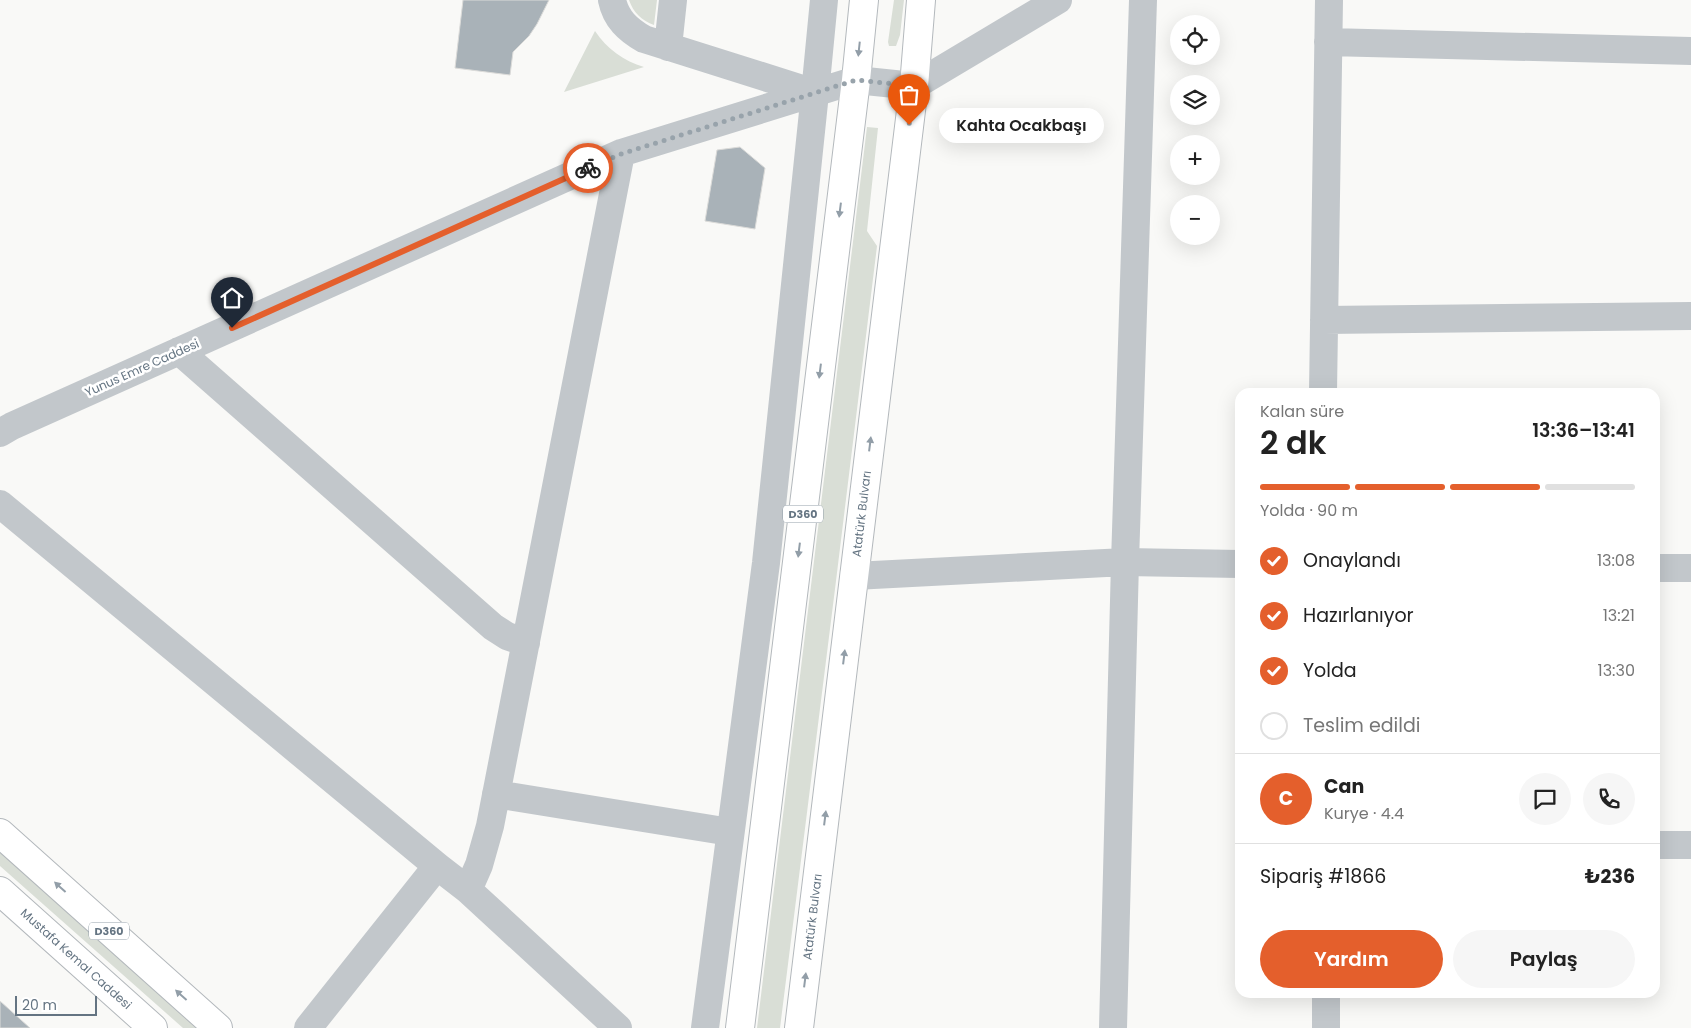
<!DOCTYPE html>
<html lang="tr">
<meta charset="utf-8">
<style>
body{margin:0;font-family:Poppins,sans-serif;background:#f6f6f6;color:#222;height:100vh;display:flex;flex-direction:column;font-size:19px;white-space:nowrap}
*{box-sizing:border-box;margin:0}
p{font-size:16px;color:#767676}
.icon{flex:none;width:28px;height:28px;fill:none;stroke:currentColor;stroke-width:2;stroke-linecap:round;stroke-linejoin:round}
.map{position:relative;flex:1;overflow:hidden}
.side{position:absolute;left:1235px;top:388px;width:425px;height:610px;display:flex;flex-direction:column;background:#fff;border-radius:15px;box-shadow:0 5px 20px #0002}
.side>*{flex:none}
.tools{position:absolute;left:1170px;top:15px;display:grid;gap:10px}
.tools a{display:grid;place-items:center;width:50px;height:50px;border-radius:50%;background:#fff;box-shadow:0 5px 20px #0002;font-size:25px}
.scale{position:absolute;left:15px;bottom:12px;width:82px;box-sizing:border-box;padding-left:5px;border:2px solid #647482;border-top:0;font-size:14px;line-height:18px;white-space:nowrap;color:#647482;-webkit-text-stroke:4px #fff;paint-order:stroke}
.pin{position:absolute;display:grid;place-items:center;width:42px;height:42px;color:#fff;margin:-51px -21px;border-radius:50% 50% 50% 0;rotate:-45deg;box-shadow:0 0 5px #0007}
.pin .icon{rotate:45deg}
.courier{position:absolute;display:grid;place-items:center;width:50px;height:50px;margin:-25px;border:4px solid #e45f2c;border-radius:50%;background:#fff;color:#222;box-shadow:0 1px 6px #0007}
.bubble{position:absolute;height:35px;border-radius:18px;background:#fff;box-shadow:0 5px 20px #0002;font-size:16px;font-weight:600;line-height:35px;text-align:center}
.head em{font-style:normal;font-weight:600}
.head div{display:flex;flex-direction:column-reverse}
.head{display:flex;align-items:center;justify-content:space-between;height:85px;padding:0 25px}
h1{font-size:32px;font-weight:600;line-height:38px}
.bar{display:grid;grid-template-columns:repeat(4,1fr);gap:8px 5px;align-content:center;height:60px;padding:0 25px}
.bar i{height:6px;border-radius:4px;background:#e0e0e0}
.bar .active{background:#e45f2c}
.bar p{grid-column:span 4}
.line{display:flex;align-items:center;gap:12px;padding:0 25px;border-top:1px solid #e0e0e0}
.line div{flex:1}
.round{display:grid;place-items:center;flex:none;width:52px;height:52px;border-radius:26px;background:#f6f6f6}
ol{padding:0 25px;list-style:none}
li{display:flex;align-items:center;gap:15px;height:55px}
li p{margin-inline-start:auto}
li .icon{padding:5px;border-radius:50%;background:#e45f2c;color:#fff;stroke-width:4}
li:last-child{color:#767676}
li i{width:28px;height:28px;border:2px solid #e0e0e0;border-radius:50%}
.button{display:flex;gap:10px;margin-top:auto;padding:10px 25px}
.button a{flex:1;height:58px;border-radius:30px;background:#e45f2c;color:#fff;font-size:20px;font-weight:600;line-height:58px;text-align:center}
.button a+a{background:#f6f6f6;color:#222}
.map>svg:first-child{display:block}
.green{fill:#d9ded6}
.building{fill:#a9b2b8;stroke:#dbdbd9}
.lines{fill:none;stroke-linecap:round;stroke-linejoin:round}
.highway-casing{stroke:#b3b8bc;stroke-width:30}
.minor{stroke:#c2c7cb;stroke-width:28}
.highway{stroke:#fff;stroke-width:28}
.oneway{fill:#929ea8}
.done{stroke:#98a3ab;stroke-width:5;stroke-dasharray:0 9}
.route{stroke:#e45f2c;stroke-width:6}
.labels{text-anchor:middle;stroke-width:5;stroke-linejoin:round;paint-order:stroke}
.shield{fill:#fff;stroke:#929ea8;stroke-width:1}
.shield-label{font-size:11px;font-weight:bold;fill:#647482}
.street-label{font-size:12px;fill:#647482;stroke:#fff}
</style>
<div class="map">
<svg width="1691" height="1028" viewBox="0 0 1691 1028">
<rect width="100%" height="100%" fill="#f9f9f7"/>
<path class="green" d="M629,0H657L654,25C642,21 633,12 629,0Z
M894,0H904L900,35L896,46H889L888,42Z
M595,31C607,49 624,61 644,67L564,92Z
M867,127L878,128L867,231L877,246L835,589L780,1028H757Z
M0,851L199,1028H183L0,866Z"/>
<path class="building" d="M463,0H549L537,24L529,36L513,52L510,75L455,68Z
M740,147L765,168L755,229L705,221L717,150Z
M0,1001L30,1028H0Z"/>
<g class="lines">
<defs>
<g id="highway">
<path d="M0,833L218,1028"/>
<path id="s1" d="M0,891L153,1028"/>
<path d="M740,1028L856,80L864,0"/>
<path id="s2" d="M799,1028L914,86L921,0"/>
</g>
</defs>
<use href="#highway" class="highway-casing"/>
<path class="minor" d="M612,0C616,19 628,30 644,39L815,93L824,0
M1328,42L1691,51
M668,47L673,0
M1324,320L1691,316
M179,351L493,627L507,636L526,643
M1323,392L1329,0
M0,433L12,426L621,153L856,80L914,86L1058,0
M0,504L437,866L468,890L618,1028
M1655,568H1691
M854,576L1125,562L1240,564
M496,794L730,832
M1655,845H1691
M468,890L479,865L490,826L621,153
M1326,992V1028
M308,1028L437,866
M705,1028L766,563L815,93
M1113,1028L1125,562L1143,0"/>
<use href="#highway" class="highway"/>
</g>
<defs><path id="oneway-solid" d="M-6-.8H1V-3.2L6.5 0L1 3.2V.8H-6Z" transform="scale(1.25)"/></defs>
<g class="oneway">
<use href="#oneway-solid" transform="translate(859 49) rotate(96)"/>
<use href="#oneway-solid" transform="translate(840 210) rotate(97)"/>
<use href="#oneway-solid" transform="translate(820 371) rotate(97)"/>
<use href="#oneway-solid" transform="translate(870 444) rotate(-83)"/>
<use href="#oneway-solid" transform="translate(799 550) rotate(97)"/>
<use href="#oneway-solid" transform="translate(844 657) rotate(-83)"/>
<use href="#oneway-solid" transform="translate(825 818) rotate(-83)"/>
<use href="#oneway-solid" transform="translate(60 887) rotate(-138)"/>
<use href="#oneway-solid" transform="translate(805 980) rotate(-83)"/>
<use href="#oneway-solid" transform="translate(181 995) rotate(-138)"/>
</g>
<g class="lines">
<path class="done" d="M588,168L621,154L856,80L914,86L909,125"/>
<path class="route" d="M232,328L588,168"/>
</g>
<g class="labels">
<g class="shield">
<rect x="783" y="505.5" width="40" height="17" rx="4"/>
<rect x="89" y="922.5" width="40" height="17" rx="4"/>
</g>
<g class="shield-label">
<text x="803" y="518">D360</text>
<text x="109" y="935">D360</text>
</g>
<g class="street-label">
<text transform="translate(142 368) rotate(-24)" y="4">Yunus Emre Caddesi</text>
<text dy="4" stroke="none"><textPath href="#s2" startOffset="518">Atatürk Bulvarı</textPath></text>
<text dy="4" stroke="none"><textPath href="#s2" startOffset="112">Atatürk Bulvarı</textPath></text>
<text dy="4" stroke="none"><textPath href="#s1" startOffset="102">Mustafa Kemal Caddesi</textPath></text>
</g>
</g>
</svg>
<div class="tools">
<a><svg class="icon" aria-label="locate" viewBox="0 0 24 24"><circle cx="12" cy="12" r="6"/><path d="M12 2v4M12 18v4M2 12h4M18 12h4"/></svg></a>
<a><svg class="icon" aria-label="layers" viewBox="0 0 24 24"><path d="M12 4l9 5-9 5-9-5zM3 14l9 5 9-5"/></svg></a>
<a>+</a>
<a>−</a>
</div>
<div class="scale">20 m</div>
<div class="pin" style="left:909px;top:125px;background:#ea580c"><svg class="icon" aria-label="bag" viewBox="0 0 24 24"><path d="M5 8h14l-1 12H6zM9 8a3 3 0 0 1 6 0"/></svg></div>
<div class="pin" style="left:232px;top:328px;background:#1f2937"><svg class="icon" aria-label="home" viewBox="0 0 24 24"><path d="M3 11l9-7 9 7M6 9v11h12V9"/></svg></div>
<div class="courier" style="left:588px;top:168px"><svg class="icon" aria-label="bike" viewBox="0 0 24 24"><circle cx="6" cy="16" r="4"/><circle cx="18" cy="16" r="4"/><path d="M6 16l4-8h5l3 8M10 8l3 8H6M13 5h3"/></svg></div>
<div class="bubble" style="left:939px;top:108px;width:165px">Kahta Ocakbaşı</div>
<section class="side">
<div class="head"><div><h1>2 dk</h1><p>Kalan süre</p></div><em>13:36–13:41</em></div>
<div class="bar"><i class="active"></i><i class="active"></i><i class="active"></i><i></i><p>Yolda · 90 m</p></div>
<ol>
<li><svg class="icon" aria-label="check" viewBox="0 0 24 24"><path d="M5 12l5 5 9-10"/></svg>Onaylandı<p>13:08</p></li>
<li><svg class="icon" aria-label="check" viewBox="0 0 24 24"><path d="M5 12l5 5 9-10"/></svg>Hazırlanıyor<p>13:21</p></li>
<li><svg class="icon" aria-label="check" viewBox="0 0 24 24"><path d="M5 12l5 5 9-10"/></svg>Yolda<p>13:30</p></li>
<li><i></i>Teslim edildi</li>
</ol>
<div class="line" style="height:90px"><b class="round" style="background:#e45f2c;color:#fff">C</b><div><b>Can</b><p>Kurye · 4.4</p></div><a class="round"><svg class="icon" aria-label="chat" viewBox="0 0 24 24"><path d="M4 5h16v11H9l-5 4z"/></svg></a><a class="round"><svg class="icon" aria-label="phone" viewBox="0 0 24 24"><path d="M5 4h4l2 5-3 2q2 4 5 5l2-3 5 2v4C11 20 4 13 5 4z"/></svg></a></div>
<div class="line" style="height:65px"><div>Sipariş #1866</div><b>₺236</b></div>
<div class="button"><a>Yardım</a><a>Paylaş</a></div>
</section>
</div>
